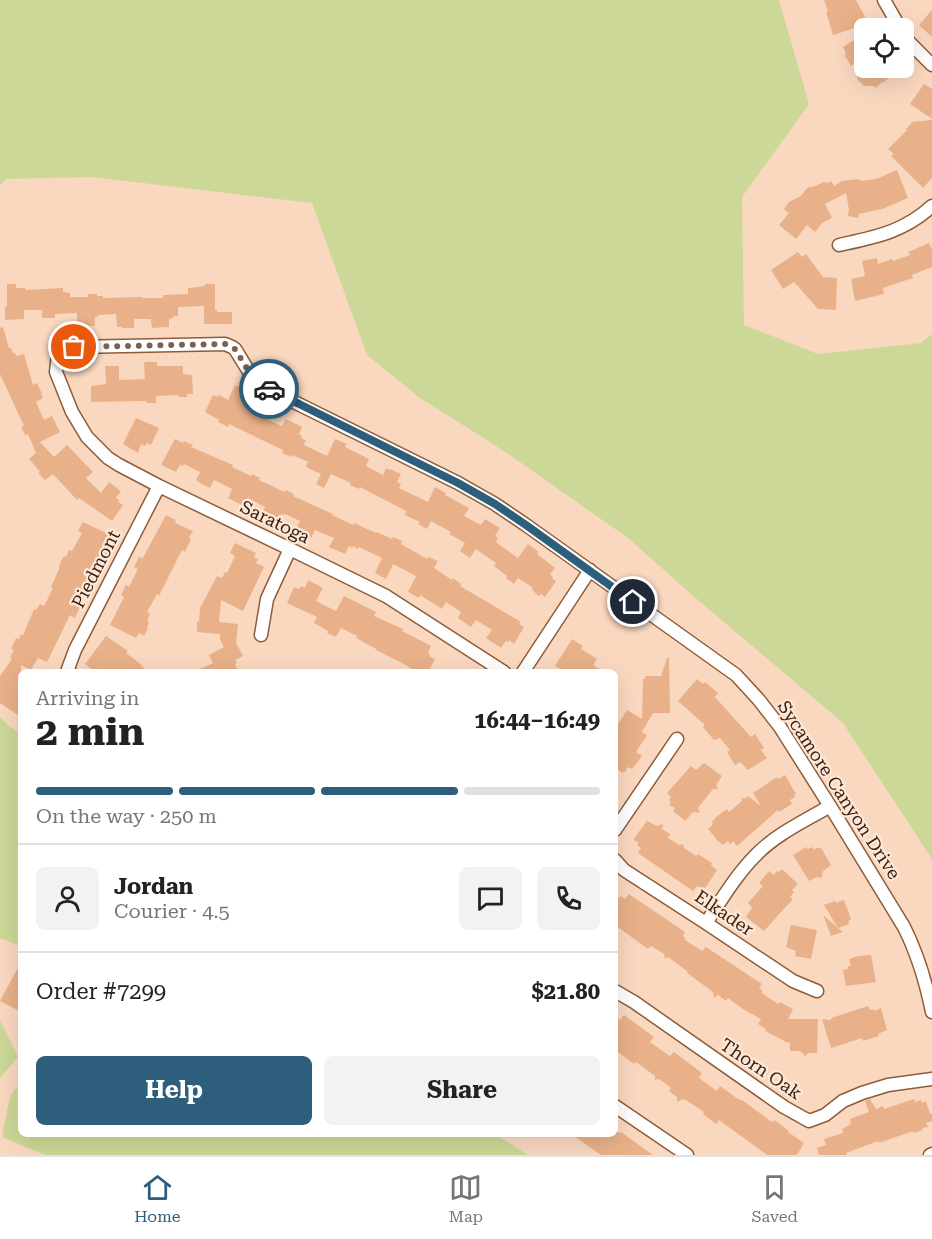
<!DOCTYPE html>
<meta charset="utf-8">
<style>
body{margin:0;font-family:"Roboto Serif",serif;background:#f2f2f2;color:#222;height:100vh;display:flex;flex-direction:column;font-size:22px;white-space:nowrap}
*{box-sizing:border-box;margin:0}
p{font-size:20px;color:#767676}
.icon{flex:none;width:33px;height:33px;fill:none;stroke:currentColor;stroke-width:2;stroke-linecap:round;stroke-linejoin:round}
.map{position:relative;flex:1;overflow:hidden}
.panel{position:absolute;left:18px;top:669px;width:600px;height:468px;display:flex;flex-direction:column;background:#fff;border-radius:9px;box-shadow:0 6px 24px #0002}
.panel>*{flex:none}
.tools{position:absolute;left:854px;top:18px;display:grid;gap:12px}
.tools a{display:grid;place-items:center;width:60px;height:60px;border-radius:9px;background:#fff;box-shadow:0 6px 24px #0002;font-size:30px}
.pin{position:absolute;display:grid;place-items:center;width:51px;height:51px;color:#fff;margin:-26px;border:3px solid #fff;border-radius:50%;box-shadow:0 2px 6px #0007}
.courier{position:absolute;display:grid;place-items:center;width:60px;height:60px;margin:-30px;border:4px solid #2d5f7c;border-radius:50%;background:#fff;color:#222;box-shadow:0 2px 8px #0007}
.overview em{font-style:normal;font-weight:700}
.overview div{display:flex;flex-direction:column-reverse}
.overview{display:flex;align-items:center;justify-content:space-between;height:102px;padding:0 18px}
h1{font-size:39px;font-weight:700;line-height:45px}
.bar{display:grid;grid-template-columns:repeat(4,1fr);gap:9px 6px;align-content:center;height:72px;padding:0 18px}
.bar i{height:8px;border-radius:4px;background:#e0e0e0}
.bar .current{background:#2d5f7c}
.bar p{grid-column:span 4}
.line{display:flex;align-items:center;gap:15px;padding:0 18px;border-top:2px solid #e0e0e0}
.line div{flex:1}
.round{display:grid;place-items:center;flex:none;width:63px;height:63px;border-radius:9px;background:#f2f2f2}
.button{display:flex;gap:12px;margin-top:auto;padding:12px 18px}
.button a{flex:1;height:69px;border-radius:9px;background:#2d5f7c;color:#fff;font-size:24px;font-weight:700;line-height:69px;text-align:center}
.button a+a{background:#f2f2f2;color:#222}
.tabs{display:flex;justify-content:space-around;align-items:center;height:84px;border-top:2px solid #e0e0e0;background:#fff;font-size:16px;color:#767676}
.tabs a{display:grid;justify-items:center;gap:3px}
.tabs .current{color:#2d5f7c}
.map>svg:first-child{display:block}
.green{fill:#ccd897}
.building{fill:#e8b189}
.lines{fill:none;stroke-linecap:round;stroke-linejoin:round}
.minor-casing{stroke:#8d5c37;stroke-width:15}
.minor{stroke:#fff;stroke-width:12}
.done{stroke:#7b6250;stroke-width:6;stroke-dasharray:0 10.8}
.route{stroke:#2d5f7c;stroke-width:8}
.labels{text-anchor:middle;stroke-width:4.5;stroke-linejoin:round;paint-order:stroke}
.street-label{font-size:18px;fill:#372213;stroke:#ffe7d7}
</style>
<div class="map">
<svg width="932" height="1155" viewBox="0 0 932 1155">
<rect width="100%" height="100%" fill="#fad8c0"/>
<path class="green" d="M0,0H779L809,104L742,197L744,325L818,354L921,343L932,334V859L843,723L691,594L628,538L507,453L420,398L367,355L312,203L92,177L6,179L0,185Z
M0,717L9,726L21,734V946L0,938Z
M0,1020L18,1057L0,1078Z
M21,1082V1134H495L528,1155H45L2,1137L10,1096Z"/>
<path class="building" d="M824,0H856L867,21L864,23V25L833,35L826,12L828,11Z
M932,10V37L919,25Z
M864,34V57L863,58L864,68H900L883,83L882,82L876,88L874,86H864L857,79L858,61L851,66L845,56L846,53L843,47Z
M924,84L932,89V119L910,104Z
M932,120V178L923,188L891,156L894,154L888,149L907,130L906,129L912,122Z
M897,170L908,198L882,209L859,214L858,218L848,216L849,210L846,193L825,204L832,218L822,223L815,232L807,225L796,239L779,225L789,213L784,209L789,202L801,196L806,189L809,187H813L824,182L828,183L831,181L834,186L842,181L858,179L862,181L876,179Z
M929,243L932,250V267L912,275L913,278L883,288L884,294L855,301L851,279L865,276L862,261L877,258L878,264L892,259L893,261L910,255L908,252Z
M798,252L802,257L806,254L823,277L837,278L836,310L818,309L794,282L783,289L771,270Z
M7,284H16V288H25V290L63,288V292L70,293V297H88V294H97V296H103V298L142,297L143,298H163V295L188,294V288L205,286V284H215V310H217V312H232V324H204V306L178,307V316H173V318L169,319V327L152,328L151,319H134V328H122V327H117L116,314L98,315V317H95V326H77V313L55,314V318H42V310H24V319L5,320V307L7,306Z
M3,327L9,348H11L13,353H15L16,356L24,354L33,385L37,383L42,394H41L43,398L36,402L44,420L52,416L60,432L40,442L54,457L67,445L93,472L86,478L101,493L109,482L121,491L116,498L119,500L118,502L123,505L112,521L79,498L77,500L53,474L45,480L38,473L40,472L31,461L29,459L36,453L28,434L25,435L21,427L24,426L0,374V328Z
M144,362H157V366H183V374L192,375L193,394H187V397H178V395L156,396V403H146V401L91,402V386L106,384L105,366H119V380L145,379Z
M235,385L247,390L242,400L268,410L264,418L282,426L286,419L302,427L299,434L302,436L301,438L306,440L304,445L327,456L335,439L347,444L345,447L369,459L366,466L383,475L386,468L390,470V469L401,474L397,482L401,484L399,488L428,502L435,487L446,493L445,495L469,508L464,516L481,525L485,519L500,528L495,536L498,538L496,542L518,558L528,544L539,552L537,554L555,568L550,574L553,577L552,578L556,581L545,597L541,594L539,596L532,590L533,588L518,578L514,584L506,578L507,576L494,566L496,563L476,549L470,558L460,551L465,543L449,534L451,532L431,521L427,529L418,524L420,522L407,516L405,514L406,511L360,487L359,489L350,485L351,483L331,474L324,488L316,484L321,474L308,468L306,466L308,462L293,455L291,457L282,453L283,450L264,441L229,424L228,427L218,422L219,420L205,412L213,395L218,397L219,395L228,400Z
M136,418L159,428L151,445L147,443L145,446L141,444L138,453L123,444Z
M175,439L183,443L184,441L193,445L191,447L233,465L232,467L251,476L252,474L260,478L259,480L276,488L284,492L286,490L294,494L293,496L333,514L332,515L353,525L354,523L376,533L377,532L392,539L393,537L402,541L401,544L427,559L429,557L438,561L434,568L452,580L453,578L461,584L460,586L521,622L519,624L524,627L514,644L509,640L508,642L506,641L501,648L486,638L492,630L476,620L471,627L458,618L461,612L446,602L442,609L420,595L419,598L408,592L416,576L393,564L386,579L375,573L382,558L359,547L358,549L353,546L352,548L349,546L345,554L329,547L334,538L315,530L311,538L300,532V531L296,529L300,521L285,514L284,515L281,514L277,522L262,514L265,507L248,498L244,506L228,498L232,489L214,480L210,488L200,483L196,480L200,472L184,464L183,466L180,465L176,472L161,465Z
M166,515L176,520L175,523L193,531L189,538L191,539L185,552L182,550L159,596L157,594L147,612L150,614L147,621L149,623L147,627L148,628L144,636L139,633L136,638L110,625L124,597L121,595L126,585L129,587L138,569L134,567L139,557L143,558L145,554Z
M83,522L110,535L105,545H107L104,550L108,552L103,562L100,560L91,576L77,606L80,607L75,618L70,615L47,662L38,658L31,670L21,665V717L0,703V676L12,659L10,658L14,650L11,649L16,638L19,639L21,634L23,635L34,609L36,610L40,604L44,606L53,588L51,587L59,569L60,563L64,556L66,557L69,550L72,551L82,533L78,531Z
M235,543L256,553L254,557L258,559L256,563L264,567L243,611L221,600L219,622L238,624L236,643L243,656L235,660L237,663L235,664L237,669L231,672H194L213,663L209,655L224,647L220,639V634L197,632V622H199L200,608L217,576L222,578L225,572L227,573L235,556L230,553Z
M308,580L323,588L316,601L336,611L344,596L376,612L374,616L403,629L402,631L431,646L428,653L430,655L429,656L435,659L428,672H411L412,669L404,664L376,650V649L356,638L357,636L341,628L336,637L327,633L328,631L314,623L317,617L287,603L294,587L299,589L301,586L305,588Z
M106,636L128,651L126,653L142,665L141,666L149,672H102L96,668L94,671L85,664Z
M572,639L583,646L581,649L597,659L593,665L604,672H565L555,666Z
M667,658H669L670,713H653L642,732L647,735L636,752L642,756L632,769L628,767L625,772L624,771L623,773L615,768V729L627,710L642,719L643,679H645V676H661Z
M697,679L703,684L705,682L718,693L715,697L751,737L755,734L764,748L761,750L767,758L748,770L740,762L735,765L727,752L730,750L720,738L714,740L703,727L705,725L678,701Z
M704,763L722,776L716,785L718,789H713L698,808L700,813L693,812L685,821L673,811L675,808L669,805L671,802L669,800L671,797L667,793L691,766L696,770Z
M785,775L796,794L794,795L795,797L790,800L792,804L779,812L778,810L737,846L733,841L730,844L728,841L723,845L718,841L708,829L713,824L712,822L716,817L727,809L729,812L742,801V798H746L748,796L761,806L753,793L777,777L778,779Z
M647,821L657,826L663,824L662,829L670,834L668,838L679,845L683,844L684,848L696,856L698,854L712,863L711,865L717,870L706,887L704,888L703,887L701,889L697,886L693,891L638,853L641,848L637,845L639,843L634,840L635,837Z
M806,847L808,849L812,847L814,850L816,848H821L827,858L831,865L822,872L823,873L822,874V878L817,877L809,881L793,855Z
M780,870H783L798,884L792,890L794,892L790,897L793,899L764,931L746,917L752,908L748,903L763,886L759,883L769,871L774,875L777,871L779,872Z
M629,894L685,932L683,936L685,938V940L702,951L706,947L762,984L759,988L762,990V993L778,1004L780,1002L793,1009L788,1019H818L817,1053H808L805,1057L803,1053H801V1051H790V1042L788,1043L765,1031L766,1029L758,1024L761,1019L743,1009L728,998L726,1001L718,995L714,998L713,992L687,973L688,972L675,962L668,957L665,959L664,954L651,946L648,949L615,925V895L619,898L621,896L625,899Z
M844,900L851,919L848,922L849,924L838,928L843,932L831,936L823,915L838,928L824,905L835,901L836,903Z
M791,925L817,930L811,959L795,956L796,951L786,947Z
M871,955L876,982L846,986L843,970L848,969V966H851L849,959L858,956Z
M21,962V1012L0,1001Z
M868,1006L870,1010L873,1009L874,1011L881,1008L887,1030L878,1034L879,1036L863,1041L862,1038L831,1048L822,1019L831,1020V1018Z
M624,1015L654,1037L650,1042L670,1056L674,1052L702,1073L699,1078L717,1091L720,1086L738,1099L742,1100L772,1122L774,1120L780,1124L789,1131L788,1132L804,1143L797,1155H767L719,1120L716,1124L703,1114L704,1112L689,1102L683,1099L677,1102V1097L669,1091L671,1088L659,1079L655,1080V1076L636,1062L634,1064L615,1050V1016L620,1020Z
M870,1099L876,1109L883,1106L884,1109L914,1099L915,1102L921,1100L922,1103L926,1101L930,1114L932,1113V1121L926,1123L928,1127L922,1128L923,1130L913,1133V1131L879,1143L878,1141L846,1153L847,1155H819L817,1148L826,1145L824,1139L843,1133L842,1129L851,1124L850,1119L869,1112L865,1101Z
M615,1130L620,1133L621,1132L653,1155H601L571,1134H615Z"/>
<g class="lines">
<defs>
<path id="minor" d="M884,0L900,28
M903,33L909,42L932,65
M839,245C875,237 904,232 932,206
M261,635L267,599L290,549
M70,672L68,669L75,650L159,486
M504,672L386,596L290,549L159,486L119,465L108,458L87,437L72,412L56,372L58,355L65,349L74,347L225,344L232,347L235,349L251,375L272,391L458,483L495,504L526,525L736,675L759,700L780,727L830,806L904,927C918,955 926,982 932,1012
M523,672L590,570
M615,830L677,739
M615,860L624,870L706,923L793,981L817,991
M706,923C722,899 736,875 756,855C776,834 805,821 830,806
M615,991L634,1002L784,1107L809,1121L825,1115L843,1101L862,1093L888,1085L932,1079
M615,1106L687,1155
M930,1155L932,1154"/>
</defs>
<use href="#minor" class="minor-casing"/>
<use href="#minor" class="minor"/>
</g>
<g class="lines">
<path class="done" d="M74,347L225,344L235,349L251,375L269,389"/>
<path class="route" d="M269,389L458,483L495,504L526,525L633,602"/>
</g>
<g class="labels">
<g class="street-label">
<text transform="translate(275 522) rotate(26)" y="6">Saratoga</text>
<text transform="translate(96 569) rotate(-63)" y="6">Piedmont</text>
<text transform="translate(839 790) rotate(57)" y="6">Sycamore Canyon Drive</text>
<text transform="translate(724 913) rotate(34)" y="6">Elkader</text>
<text transform="translate(761 1069) rotate(34)" y="6">Thorn Oak</text>
</g>
</g>
</svg>
<div class="tools">
<a><svg class="icon" aria-label="locate" viewBox="0 0 24 24"><circle cx="12" cy="12" r="6"/><path d="M12 2v4M12 18v4M2 12h4M18 12h4"/></svg></a>
</div>
<div class="pin" style="left:74px;top:347px;background:#ea580c"><svg class="icon" aria-label="bag" viewBox="0 0 24 24"><path d="M5 8h14l-1 12H6zM9 8a3 3 0 0 1 6 0"/></svg></div>
<div class="pin" style="left:633px;top:602px;background:#1f2937"><svg class="icon" aria-label="home" viewBox="0 0 24 24"><path d="M3 11l9-7 9 7M6 9v11h12V9"/></svg></div>
<div class="courier" style="left:269px;top:389px"><svg class="icon" aria-label="car" viewBox="0 0 24 24"><path d="M5 17H2v-5l4-1 3-4h7l3 4 3 1v5h-3M9 17h6M6 11h13"/><circle cx="7" cy="17" r="2"/><circle cx="17" cy="17" r="2"/></svg></div>
<section class="panel">
<div class="overview"><div><h1>2 min</h1><p>Arriving in</p></div><em>16:44–16:49</em></div>
<div class="bar"><i class="current"></i><i class="current"></i><i class="current"></i><i></i><p>On the way · 250 m</p></div>
<div class="line" style="height:108px"><a class="round"><svg class="icon" aria-label="person" viewBox="0 0 24 24"><circle cx="12" cy="8" r="4"/><path d="M4 21q1-7 8-7t8 7"/></svg></a><div><b>Jordan</b><p>Courier · 4.5</p></div><a class="round"><svg class="icon" aria-label="chat" viewBox="0 0 24 24"><path d="M4 5h16v11H9l-5 4z"/></svg></a><a class="round"><svg class="icon" aria-label="phone" viewBox="0 0 24 24"><path d="M5 4h4l2 5-3 2q2 4 5 5l2-3 5 2v4C11 20 4 13 5 4z"/></svg></a></div>
<div class="line" style="height:78px"><div>Order #7299</div><b>$21.80</b></div>
<div class="button"><a>Help</a><a>Share</a></div>
</section>
</div>
<nav class="tabs">
<a class="current"><svg class="icon" aria-label="home" viewBox="0 0 24 24"><path d="M3 11l9-7 9 7M6 9v11h12V9"/></svg>Home</a>
<a><svg class="icon" aria-label="map" viewBox="0 0 24 24"><path d="M3 6l6-2 6 2 6-2v14l-6 2-6-2-6 2zM9 4v14M15 6v14"/></svg>Map</a>
<a><svg class="icon" aria-label="saved" viewBox="0 0 24 24"><path d="M7 4h10v16l-5-4-5 4z"/></svg>Saved</a>
</nav>
